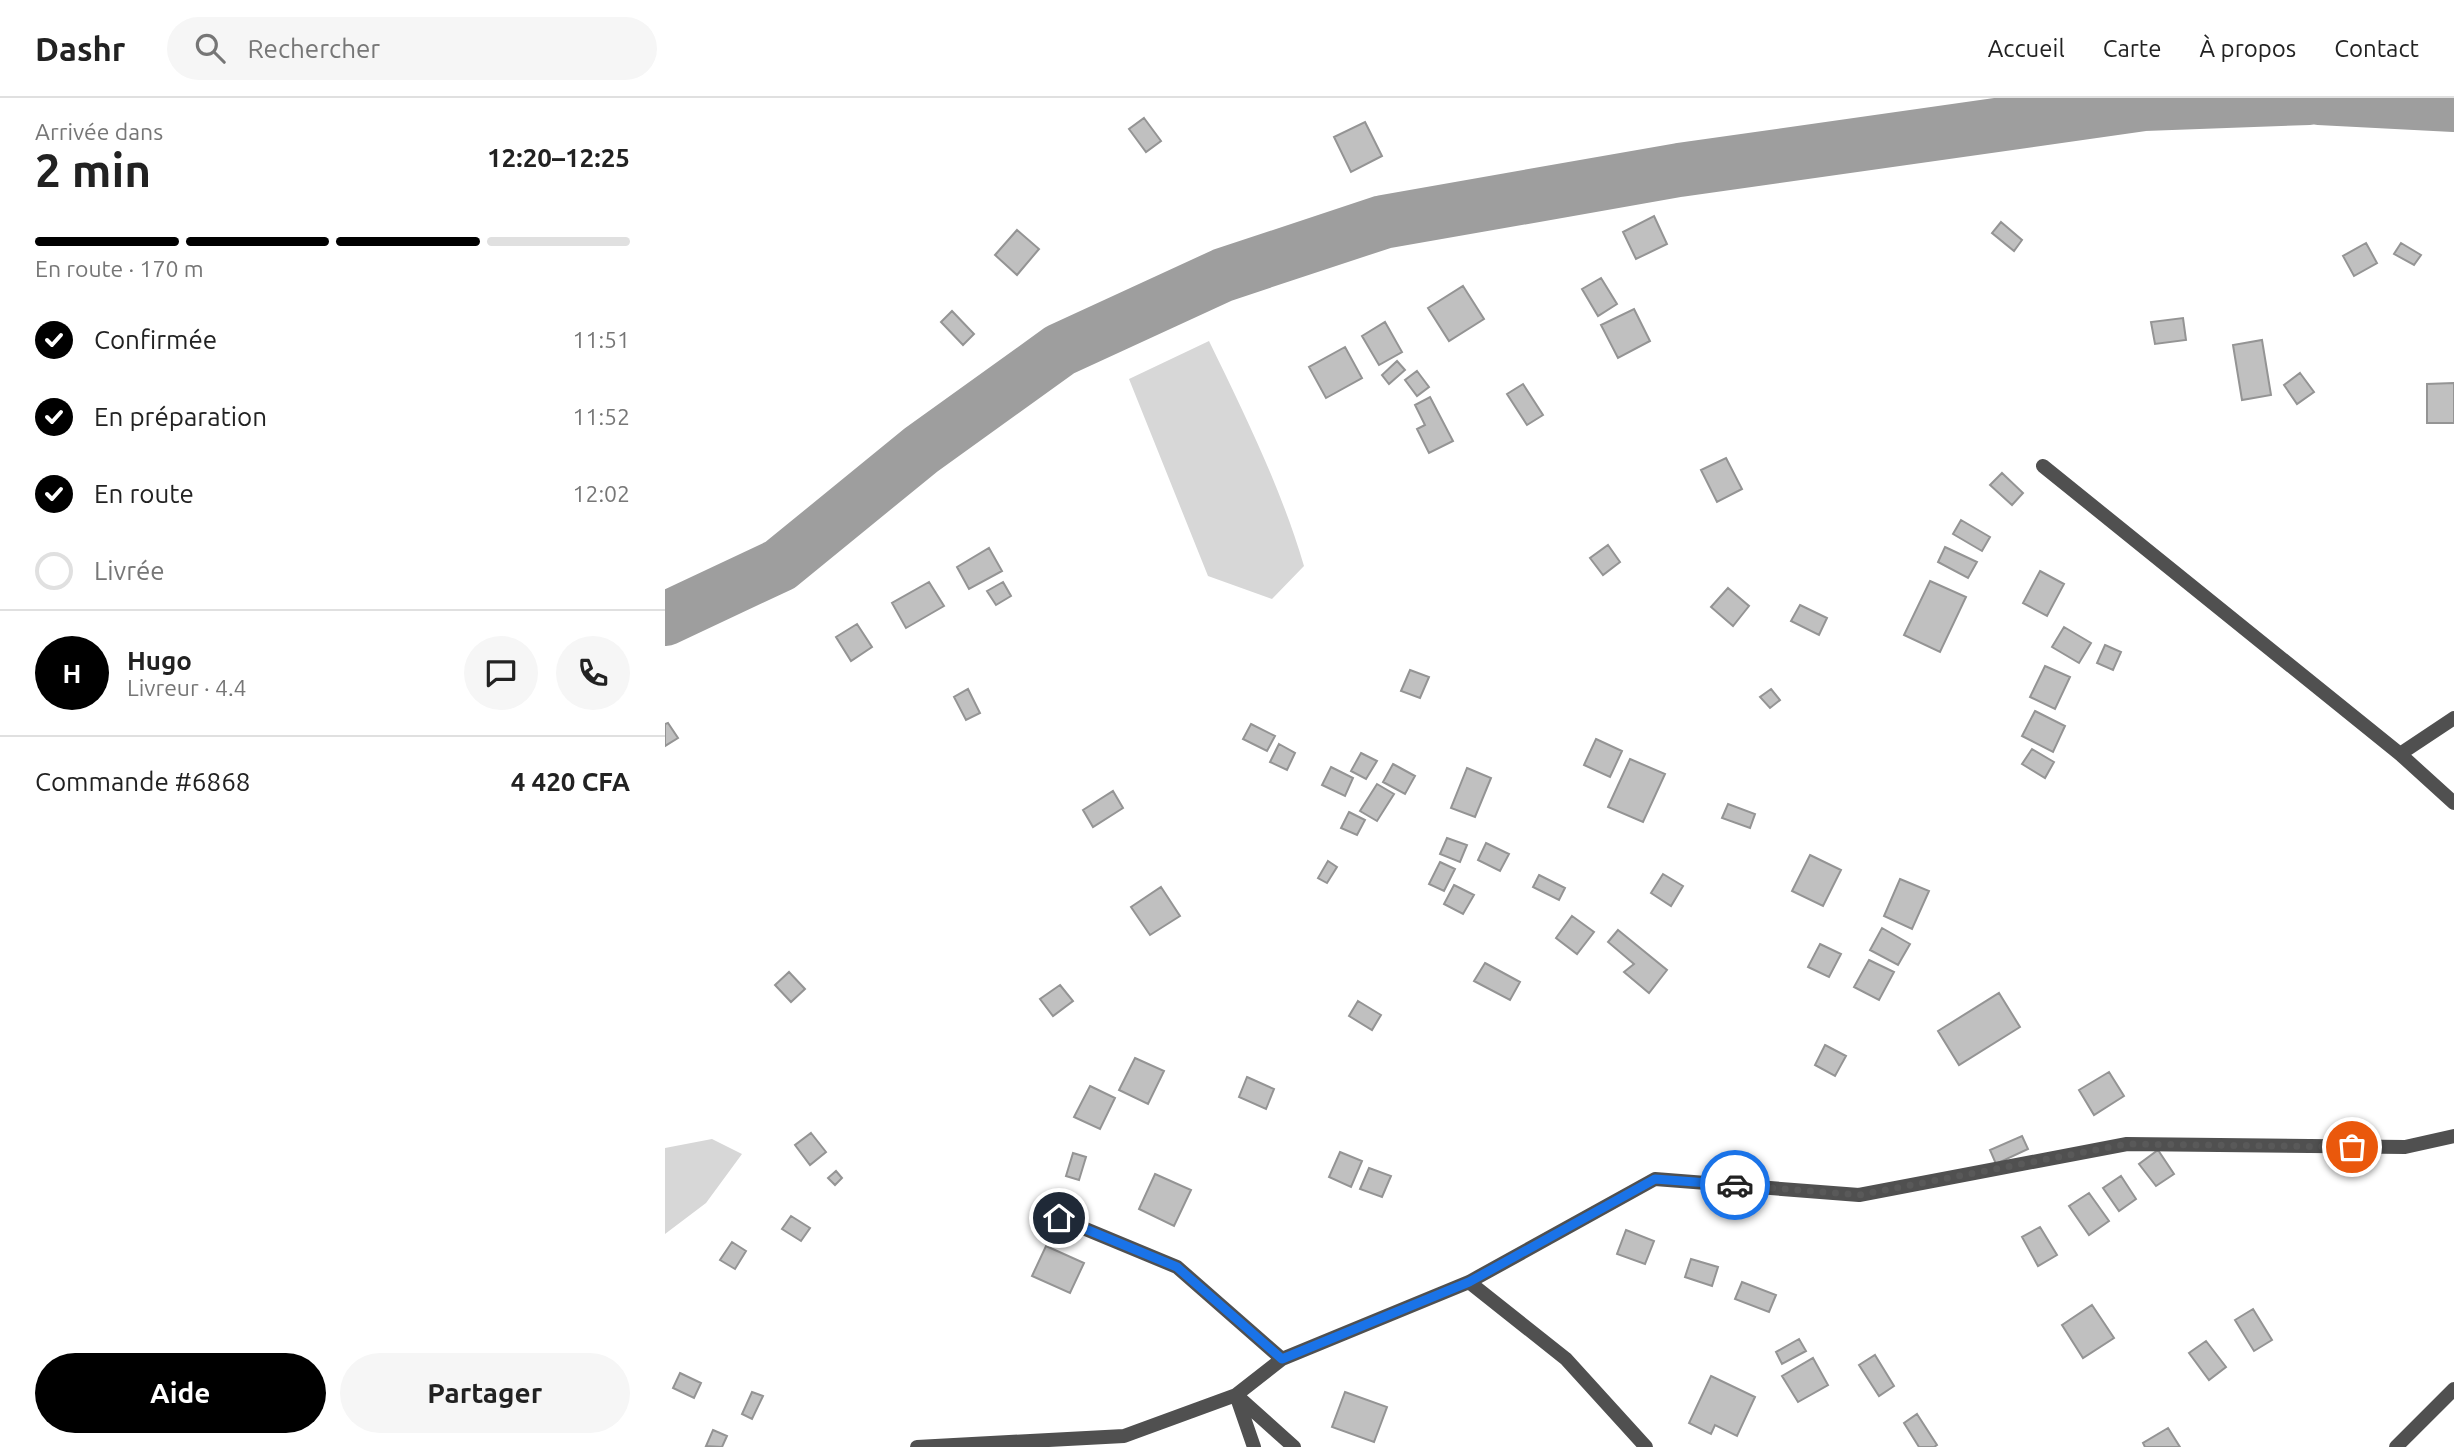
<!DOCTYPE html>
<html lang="fr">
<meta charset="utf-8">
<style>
body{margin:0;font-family:Ubuntu,sans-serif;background:#f6f6f6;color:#222;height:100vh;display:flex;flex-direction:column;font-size:26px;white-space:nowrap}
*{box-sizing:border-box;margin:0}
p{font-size:23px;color:#767676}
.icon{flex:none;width:38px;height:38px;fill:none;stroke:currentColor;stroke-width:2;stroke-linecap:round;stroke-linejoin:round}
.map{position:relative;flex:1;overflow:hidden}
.details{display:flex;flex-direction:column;background:#fff;width:665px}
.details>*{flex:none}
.pin{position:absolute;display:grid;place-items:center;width:60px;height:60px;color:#fff;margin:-30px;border:4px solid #fff;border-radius:50%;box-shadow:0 2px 7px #0007}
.courier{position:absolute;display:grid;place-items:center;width:70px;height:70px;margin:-35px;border:5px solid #1a73e8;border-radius:50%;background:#fff;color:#222;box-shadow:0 2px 9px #0007}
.overview em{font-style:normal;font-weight:700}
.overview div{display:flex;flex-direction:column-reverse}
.overview{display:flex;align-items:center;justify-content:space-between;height:119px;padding:0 35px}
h1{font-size:46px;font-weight:700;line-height:52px}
.bar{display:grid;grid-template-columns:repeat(4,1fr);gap:10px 7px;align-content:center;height:84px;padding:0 35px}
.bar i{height:9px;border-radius:5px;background:#e0e0e0}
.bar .selected{background:#000}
.bar p{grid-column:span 4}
.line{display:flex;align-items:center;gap:18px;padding:0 35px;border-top:2px solid #e0e0e0}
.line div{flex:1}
.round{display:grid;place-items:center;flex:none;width:74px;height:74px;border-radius:37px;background:#f6f6f6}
ol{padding:0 35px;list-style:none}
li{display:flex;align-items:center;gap:21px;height:77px}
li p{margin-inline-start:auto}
li .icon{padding:7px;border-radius:50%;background:#000;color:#fff;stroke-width:4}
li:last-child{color:#767676}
li i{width:38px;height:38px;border:4px solid #e0e0e0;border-radius:50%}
.action{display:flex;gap:14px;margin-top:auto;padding:14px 35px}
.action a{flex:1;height:80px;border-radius:42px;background:#000;color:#fff;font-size:28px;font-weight:700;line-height:80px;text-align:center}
.action a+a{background:#f6f6f6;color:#222}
header{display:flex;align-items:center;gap:42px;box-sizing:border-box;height:98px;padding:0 35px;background:#fff;border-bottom:2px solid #e0e0e0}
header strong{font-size:33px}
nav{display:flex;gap:38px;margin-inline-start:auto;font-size:24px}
.search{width:490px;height:63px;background:#f6f6f6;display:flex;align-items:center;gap:18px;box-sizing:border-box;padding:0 24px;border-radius:38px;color:#767676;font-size:26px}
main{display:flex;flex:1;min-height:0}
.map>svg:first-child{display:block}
.green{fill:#d7d7d7}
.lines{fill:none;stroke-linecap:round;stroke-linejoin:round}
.river{stroke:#9e9e9e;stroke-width:54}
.building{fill:#c0c0c0;stroke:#949494;stroke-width:2}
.street{stroke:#505050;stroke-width:14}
.done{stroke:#595959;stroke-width:7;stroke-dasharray:0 12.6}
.route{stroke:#1a73e8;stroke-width:9}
</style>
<header>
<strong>Dashr</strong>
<div class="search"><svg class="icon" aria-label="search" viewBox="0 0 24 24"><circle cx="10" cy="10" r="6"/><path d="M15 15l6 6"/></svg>Rechercher</div>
<nav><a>Accueil</a><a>Carte</a><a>À propos</a><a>Contact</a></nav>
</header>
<main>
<section class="details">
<div class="overview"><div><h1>2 min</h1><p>Arrivée dans</p></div><em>12:20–12:25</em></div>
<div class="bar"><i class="selected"></i><i class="selected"></i><i class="selected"></i><i></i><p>En route · 170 m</p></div>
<ol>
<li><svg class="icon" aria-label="check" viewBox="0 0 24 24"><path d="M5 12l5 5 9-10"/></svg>Confirmée<p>11:51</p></li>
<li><svg class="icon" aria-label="check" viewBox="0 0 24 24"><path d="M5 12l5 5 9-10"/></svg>En préparation<p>11:52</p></li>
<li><svg class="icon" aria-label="check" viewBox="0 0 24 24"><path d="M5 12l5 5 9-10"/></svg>En route<p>12:02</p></li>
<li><i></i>Livrée</li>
</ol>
<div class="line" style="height:126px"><b class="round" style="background:#000;color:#fff">H</b><div><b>Hugo</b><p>Livreur · 4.4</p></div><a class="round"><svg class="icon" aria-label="chat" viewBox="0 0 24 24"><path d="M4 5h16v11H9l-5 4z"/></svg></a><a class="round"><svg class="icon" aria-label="phone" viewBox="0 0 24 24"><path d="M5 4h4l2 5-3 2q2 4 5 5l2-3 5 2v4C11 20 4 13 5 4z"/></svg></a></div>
<div class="line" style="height:91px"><div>Commande #6868</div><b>4 420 CFA</b></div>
<div class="action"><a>Aide</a><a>Partager</a></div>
</section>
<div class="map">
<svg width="1789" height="1349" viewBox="0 0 1789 1349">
<rect width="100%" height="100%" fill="#fff"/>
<path class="green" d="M544,243C580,317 616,390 639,468L607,501L543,478L464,281Z
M47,1041L77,1056L41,1105L0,1136V1050Z"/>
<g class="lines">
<path class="river" d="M1654,0L1789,7
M0,521L115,467L256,352L395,252L558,177L718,124L1014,72L1479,6L1644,0"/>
</g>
<path class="building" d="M479,20L496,43L481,54L464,31Z
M700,24L717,58L686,74L669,39Z
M989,118L1002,146L971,161L958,134Z
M1336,124L1357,142L1349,153L1327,135Z
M352,132L374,151L352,177L330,157Z
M1701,145L1712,165L1689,178L1678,158Z
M1736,145L1756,157L1749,167L1729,156Z
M936,180L952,206L933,218L917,191Z
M798,188L819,221L784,243L763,210Z
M969,211L985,243L953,260L936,227Z
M287,213L309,236L298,247L276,224Z
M1518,220L1521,242L1490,246L1486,224Z
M720,224L737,254L714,267L697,238Z
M1597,242L1606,297L1577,302L1568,247Z
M680,249L697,280L661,300L644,269Z
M732,263L740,272L724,286L717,277Z
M752,273L764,289L752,298L740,282Z
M1635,275L1649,294L1632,306L1619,287Z
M1789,285V325H1762V286Z
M858,286L878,317L862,327L842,296Z
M765,299L788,343L764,355L752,331L760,327L750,307Z
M1061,360L1077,391L1052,404L1036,372Z
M1337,375L1358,395L1347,407L1325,387Z
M1296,422L1325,439L1317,453L1288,436Z
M943,447L955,464L938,477L925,460Z
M1280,449L1312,464L1303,480L1273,464Z
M324,450L337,473L304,491L292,469Z
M1375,473L1399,486L1382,518L1358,505Z
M1265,483L1301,499L1275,554L1239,537Z
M264,484L279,508L241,530L227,505Z
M338,484L346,498L331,507L322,493Z
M1063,490L1084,508L1068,528L1046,509Z
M1135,507L1162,520L1154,537L1126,523Z
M192,526L207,549L186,563L171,539Z
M1399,529L1426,545L1414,565L1387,549Z
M1440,547L1456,554L1448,572L1432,565Z
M1380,568L1405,579L1390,611L1365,599Z
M745,572L764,579L755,600L736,593Z
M303,591L315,615L301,622L289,599Z
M1106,591L1115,602L1105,610L1095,599Z
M1370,613L1400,628L1388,654L1357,638Z
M3,625L13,640L0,648V626Z
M586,626L610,638L602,653L578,641Z
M931,641L957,653L945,679L919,667Z
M614,646L630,655L622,672L605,664Z
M1367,651L1389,664L1380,680L1357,666Z
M696,655L712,663L701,681L686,673Z
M965,661L1000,676L978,724L943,709Z
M728,666L750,678L740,696L718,684Z
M666,669L688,680L680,698L657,687Z
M802,670L826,680L810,719L786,710Z
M712,686L729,696L712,723L695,713Z
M448,693L458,710L428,729L418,712Z
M1063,706L1090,716L1085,730L1057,720Z
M684,714L700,722L692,737L676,730Z
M782,740L802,747L795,764L775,756Z
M821,745L844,756L835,773L813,762Z
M1145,757L1176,772L1158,808L1127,793Z
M663,763L672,769L662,785L653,780Z
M775,764L790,771L779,793L764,786Z
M998,776L1018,788L1006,808L986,795Z
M874,777L900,790L894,802L868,789Z
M1235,781L1264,793L1247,831L1219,818Z
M789,787L809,797L798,816L779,806Z
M496,789L515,818L485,837L466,809Z
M907,818L929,834L912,856L891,840Z
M1217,830L1245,846L1233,867L1205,852Z
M953,832L1002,872L984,895L959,874L969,866L943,844Z
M1155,846L1176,856L1164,879L1143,869Z
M1204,862L1229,874L1214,902L1189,889Z
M820,865L855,884L845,902L809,883Z
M124,874L140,891L126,904L110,887Z
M395,887L408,903L388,918L375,901Z
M1334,895L1355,929L1294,967L1273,933Z
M693,903L716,917L707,932L684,918Z
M1160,947L1181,958L1170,978L1150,967Z
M470,960L499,973L483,1006L454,992Z
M1444,974L1459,998L1429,1017L1414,992Z
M582,979L609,991L601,1011L574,999Z
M425,988L450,1000L435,1031L409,1019Z
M146,1035L161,1054L145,1067L130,1047Z
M1357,1038L1363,1051L1331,1066L1325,1052Z
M1493,1052L1509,1076L1491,1088L1474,1066Z
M675,1054L697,1063L686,1089L664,1079Z
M408,1055L421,1059L414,1082L401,1078Z
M704,1070L726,1078L717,1099L695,1091Z
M171,1073L177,1080L170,1087L163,1080Z
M490,1076L526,1092L509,1128L474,1111Z
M1456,1078L1471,1101L1454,1113L1438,1090Z
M1424,1095L1444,1123L1424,1137L1404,1108Z
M126,1118L145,1130L136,1143L117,1131Z
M1375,1129L1392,1157L1373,1168L1357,1139Z
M961,1132L989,1143L980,1166L952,1156Z
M67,1144L81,1153L70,1171L55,1162Z
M381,1148L419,1165L405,1195L367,1178Z
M1026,1161L1053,1169L1047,1188L1020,1179Z
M1077,1184L1111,1197L1104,1214L1070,1201Z
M1427,1207L1449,1240L1418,1260L1397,1227Z
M1588,1211L1607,1242L1589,1253L1570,1222Z
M1134,1241L1141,1253L1117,1266L1111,1254Z
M1541,1243L1561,1269L1544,1282L1524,1255Z
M1210,1257L1229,1288L1214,1298L1194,1267Z
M1148,1260L1163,1287L1133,1304L1117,1278Z
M15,1275L36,1285L29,1300L8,1290Z
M1046,1278L1090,1299L1072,1338L1050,1327L1046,1336L1024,1325Z
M87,1294L98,1298L87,1321L77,1316Z
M680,1294L722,1309L709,1344L667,1329Z
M1252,1316L1272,1347L1269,1349H1254L1239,1325Z
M1503,1330L1515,1349H1480L1478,1345Z
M48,1332L62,1338L57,1349L41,1348Z"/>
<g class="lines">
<path class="street" d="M1378,368L1735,656L1789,705
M1735,656L1789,620
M394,1120L512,1169L617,1261
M804,1184L901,1261L981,1349
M252,1349L459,1338L571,1297L629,1349
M589,1349L571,1297L617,1261L804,1184L990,1081L1194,1097L1462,1046L1740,1049L1789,1038
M1731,1349L1789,1291"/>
</g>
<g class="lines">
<path class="done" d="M1070,1087L1194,1097L1462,1046L1687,1049"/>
<path class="route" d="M394,1120L512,1169L617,1261L804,1184L990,1081L1070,1087"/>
</g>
</svg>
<div class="pin" style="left:1687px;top:1049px;background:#ea580c"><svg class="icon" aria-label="bag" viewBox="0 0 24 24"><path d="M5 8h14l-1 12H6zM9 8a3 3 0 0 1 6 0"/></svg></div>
<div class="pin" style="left:394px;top:1120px;background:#1f2937"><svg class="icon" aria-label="home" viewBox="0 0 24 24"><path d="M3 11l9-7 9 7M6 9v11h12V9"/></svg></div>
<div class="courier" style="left:1070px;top:1087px"><svg class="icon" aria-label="car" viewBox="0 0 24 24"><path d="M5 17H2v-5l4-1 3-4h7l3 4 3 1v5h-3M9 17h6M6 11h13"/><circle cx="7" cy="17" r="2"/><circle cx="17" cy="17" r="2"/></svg></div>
</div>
</main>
